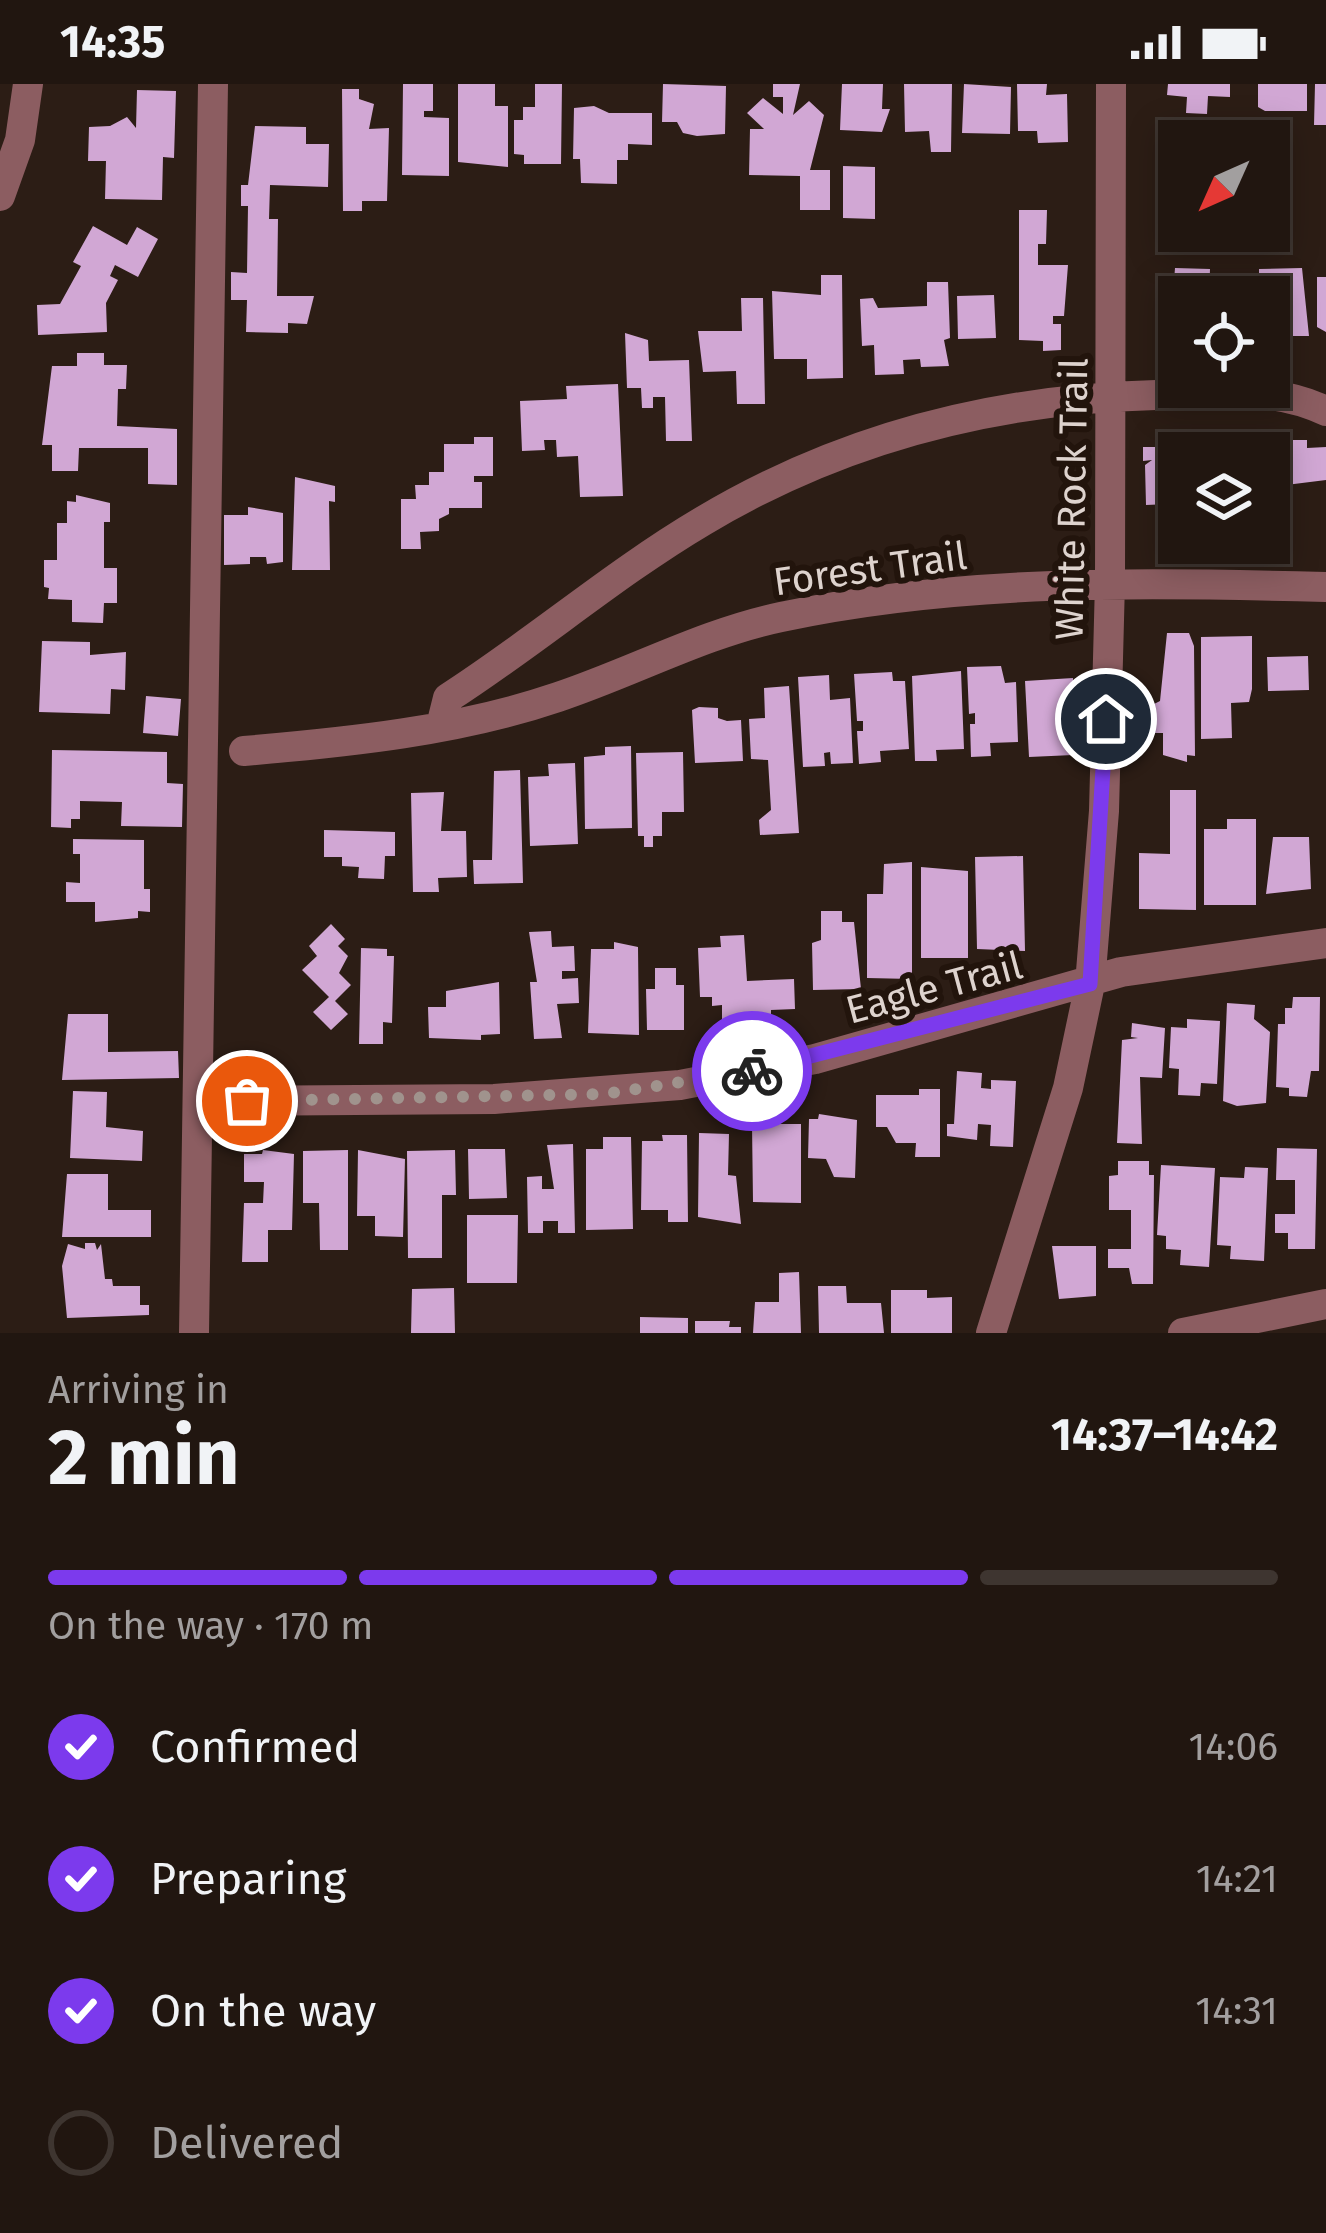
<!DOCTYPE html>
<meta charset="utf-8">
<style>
body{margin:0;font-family:"Fira Sans",sans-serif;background:#291f19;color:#f1f3f6;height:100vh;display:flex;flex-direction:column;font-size:45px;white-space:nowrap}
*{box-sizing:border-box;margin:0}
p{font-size:39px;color:#a29f9f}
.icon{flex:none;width:66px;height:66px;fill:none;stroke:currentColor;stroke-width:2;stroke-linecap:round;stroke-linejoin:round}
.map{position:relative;height:1249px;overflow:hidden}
.side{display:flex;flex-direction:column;background:#211610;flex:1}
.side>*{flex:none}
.needle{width:78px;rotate:225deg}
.buttons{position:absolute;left:1158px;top:36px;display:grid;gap:24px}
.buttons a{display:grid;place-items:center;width:132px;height:132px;border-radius:0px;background:#211610;box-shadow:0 6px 30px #0003,0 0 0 3px #3e3530;font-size:60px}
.pin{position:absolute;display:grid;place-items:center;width:102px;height:102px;color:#fff;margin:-51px;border:6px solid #fff;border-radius:50%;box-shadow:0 3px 12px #0007}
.courier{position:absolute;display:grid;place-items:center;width:120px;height:120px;margin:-60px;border:9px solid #7c3aed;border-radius:50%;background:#fff;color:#222;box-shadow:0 3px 15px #0007}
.overview em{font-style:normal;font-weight:700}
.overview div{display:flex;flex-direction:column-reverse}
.overview{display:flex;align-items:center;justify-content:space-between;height:204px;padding:0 48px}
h1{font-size:78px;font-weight:700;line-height:90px}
.bar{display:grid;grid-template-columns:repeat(4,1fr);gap:18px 12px;align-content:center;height:144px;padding:0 48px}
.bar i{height:15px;border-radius:9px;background:#3e3530}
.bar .current{background:#7c3aed}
.bar p{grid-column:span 4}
ol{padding:0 48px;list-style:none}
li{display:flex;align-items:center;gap:36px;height:132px}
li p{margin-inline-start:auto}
li .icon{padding:12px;border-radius:50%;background:#7c3aed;color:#fff;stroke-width:4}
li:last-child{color:#a29f9f}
li i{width:66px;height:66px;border:6px solid #3e3530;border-radius:50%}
.status{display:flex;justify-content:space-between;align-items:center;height:84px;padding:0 60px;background:#211610;direction:ltr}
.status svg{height:33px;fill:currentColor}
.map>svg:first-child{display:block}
.building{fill:#d1a7d4}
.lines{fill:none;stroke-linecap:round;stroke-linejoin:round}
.minor{stroke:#8c5d61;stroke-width:30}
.done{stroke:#a0938d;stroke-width:12;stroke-dasharray:0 21.6}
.route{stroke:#7c3aed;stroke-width:15}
.labels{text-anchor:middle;stroke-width:12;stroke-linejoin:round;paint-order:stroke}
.street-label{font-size:39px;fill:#ded3ce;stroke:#22140c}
</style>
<div class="status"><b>14:35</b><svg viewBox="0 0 49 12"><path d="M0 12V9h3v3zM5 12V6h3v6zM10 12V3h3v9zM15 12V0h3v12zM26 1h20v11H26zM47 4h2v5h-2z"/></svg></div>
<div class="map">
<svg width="1326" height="1249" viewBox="0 0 1326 1249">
<rect width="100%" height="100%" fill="#2c1d15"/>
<path class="building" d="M403,0H433V27H424V33L449,34V92L402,91Z
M458,0H495V22H508V83L458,78Z
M535,0H562L561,80H524V71L514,70V36H523V23H535Z
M663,0L726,2L725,50L697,52L683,49L677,38H662Z
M773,0H800L793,31L809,17L824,31L810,86H830V126H800V92L749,91L750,45H764L747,29L763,14L783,30V13H773Z
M842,0H883L882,25H890L882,48L840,46Z
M904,0H952L951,68H931L929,47L905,48Z
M964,0L1011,3L1010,50L962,49Z
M1017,0H1047L1046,11L1067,10L1068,58L1038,59L1037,47H1018Z
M1168,0H1230V13L1208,12L1207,30L1186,29L1187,13L1167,11Z
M1258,0H1307V27H1265L1258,23Z
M1315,0H1326V41H1314Z
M342,5H359V15L374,20L369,45L389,44L387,117H362V127H343Z
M137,6L176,7L174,74L163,73L162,116L105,115L106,77H88L89,43L110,42L127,33L136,44Z
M594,22L609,29H652V61L628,60V76H617V100L581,99L580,75H573L574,24Z
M255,42L306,43V60H329L328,103L270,101L269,135H278L277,212H314L307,240L288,239V249L246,248L247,216H231V188L247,189L248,122H241V101H248Z
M843,82L875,83V135L843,134Z
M1019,126H1047L1046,160H1038V181H1068L1064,232H1053V240H1061V266L1043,267V257L1019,256Z
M93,142L127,161L137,143L158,155L138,193L115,181L110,192L118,196L106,219L107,248L38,251L37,221L60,220L81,182L73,178Z
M1175,184L1210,185L1209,213H1179V264L1169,263Z
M1302,184L1309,252H1285L1286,263H1269V213H1259V185Z
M821,191H842L843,294L807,295V275H774L772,207L821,211Z
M1317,193H1326V248L1317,243Z
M927,198H948L950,254L944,256L949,282L921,283L920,275L903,276L904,290L875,291L874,261L862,262L860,215L873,214L878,224L927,222Z
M994,211L996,254L958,255L957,212Z
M741,214H763L765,320H737L736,287L703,288L698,247H742Z
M625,249L648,256L649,277L689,276L692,357H666L665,313H653V324H642L641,304H627Z
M77,269H104V281H127L126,305H118L117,342L177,345V401L148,400V364H79L78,387H52V361H42L52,282H77Z
M618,300L623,412L580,413L578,372L557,373L556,356H544L545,366L522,367L520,317L567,315L566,302Z
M474,353H493V392H474V398H482V424H449V430L439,435V447L420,448L421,465H401V415H416L415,401H429V388H444V360H474Z
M1288,356H1307V364L1326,363V396L1269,403V369H1259V359Z
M1236,357L1237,369H1179V410H1169V420L1146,421L1145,381L1152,376L1143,377V363H1217L1216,358Z
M295,393L335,402V418L329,417L330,486H292Z
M76,411L110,419V438H104V484H117V519H104L103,539L72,538V516L48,515L49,504L44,503V476H57V439H67V417L76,418Z
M248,423L283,429V478L267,480L266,473H250V480L224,481V431H248Z
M1167,549H1189L1194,562L1195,672L1187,671V678L1163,671V649H1147L1146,624L1160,617Z
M1252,552V605L1249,618L1231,619L1232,654L1201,655V553Z
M42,557L90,558V571L126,568L125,606L111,605L110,630L39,628Z
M1308,572L1309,606L1268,607L1267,573Z
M1001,582L1005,599L1016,598L1018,658L990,659L991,672L971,673L970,640H975V629L969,630L967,583Z
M961,587L964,665L936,666L937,677H915L912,592Z
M892,588L893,597H905L909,665L880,667L881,678L859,680L857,647H863V637H857L854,590Z
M829,591L830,616L850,614L853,679L831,680L830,668L824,669L825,682L803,683L798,593Z
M1073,594V671L1029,673L1025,597Z
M789,602L799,749L760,751L759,736L771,726L768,676L751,675L749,635L765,634L764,604Z
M146,612L181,615L178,652L143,649Z
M699,623L718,624V634L727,637L741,636L743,677L695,679L692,626Z
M631,662L632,744L585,745L584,673L605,671V663Z
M52,666L167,668V699L183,700L182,743L121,742L122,718L80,717V735H71V744L51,743Z
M683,668L684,728H662V752H653V763H644V752H638L636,669Z
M575,679L578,760L530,762L528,693L549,692L548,680Z
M520,686L523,799L474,800L473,776H492L494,687Z
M1170,706H1196V826L1139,825V769L1170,770Z
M444,708L441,747H466L467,793L438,794L439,808H413L411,709Z
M1227,735H1256V821H1204V745H1227Z
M324,746L395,748V772H385L384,795L358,794L359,783L342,782V773H324Z
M1273,753H1309L1311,805L1266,810Z
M73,755L144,756V805H150V828L138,827V834L95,838V818H66V798L80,799V770H73Z
M1023,772L1025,867L977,865L975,773Z
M912,778V895L867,894V810H883L884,780Z
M921,783L968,787V874H921Z
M821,827H842V838H854L861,905L813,906L812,859L821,856Z
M331,840L345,855L338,862L348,872L339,889L351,901L335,917L348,930L331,946L313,928L329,913L302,886L317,872L309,862Z
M551,847L552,863L574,862L575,887H562V895L578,894L579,919L557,920L562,954L534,955L530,898H537L536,892L529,848Z
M744,851L747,897L794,895L795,925L771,926V934L722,936V921L712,922V913H700L698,864L721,863L720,852Z
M614,858L638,863L639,951L588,949L591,865H614Z
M361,864L387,865V872H394L392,939L383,938V960H359Z
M655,884H676V901H684V946H647L646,905H655Z
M499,898L500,950L481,951V956L429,954L428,923H446V907Z
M1293,913H1320L1319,987H1311L1307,1013L1289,1012V1004L1276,1003L1278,940H1285V924H1292Z
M1227,919L1255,921L1254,935L1270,948L1266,1019L1237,1022L1223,1017Z
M68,930H108V968L178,967L179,994L62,996Z
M1187,935L1220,937L1217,1000L1201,999L1200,1012L1178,1011L1179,985L1169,984L1171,943L1187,944Z
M1132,939L1165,944L1162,994L1140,993L1142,1060L1117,1059L1122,956L1138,954L1131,953Z
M957,987L982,989L981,1004L991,1005V996L1016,997L1013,1063L990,1062L991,1041L978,1040L977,1056L947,1052V1040H954Z
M919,1005H940V1073H915L916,1059H896L887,1043H876V1011H919Z
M73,1007L107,1008L106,1043L143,1047L142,1077L70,1074Z
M819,1030L857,1036L855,1094L834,1093L826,1075L808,1074L809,1035H818Z
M752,1040H801V1119L753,1118Z
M699,1049L729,1050L728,1091L736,1092L741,1140L698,1133Z
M662,1051H687L688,1138H668V1126H641L642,1057H663Z
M603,1053H631L633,1145L586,1146V1065H603Z
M573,1060L575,1149H558V1137H543V1149H528L527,1093L542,1092V1105H554L547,1061Z
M1277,1064L1317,1065L1315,1165H1288V1149H1275V1130H1295V1096H1276Z
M468,1065H505L507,1114L469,1115Z
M263,1066L294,1070L292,1146H268V1178H242L244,1119H263L264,1098H244V1070H262Z
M348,1066V1166H320L319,1119H303V1067Z
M358,1066L405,1075L403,1153L375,1152V1132H357Z
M455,1066L456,1111H442V1174H408L407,1067Z
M1118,1077H1149V1091H1154L1153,1200H1132L1129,1184H1108V1165H1131V1126H1109V1092L1118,1091Z
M1161,1081L1215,1084L1209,1183L1180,1181L1181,1166L1166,1165V1152L1157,1151Z
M1245,1083L1268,1084L1264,1177L1230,1175L1231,1162L1217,1161L1220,1093L1244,1094Z
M67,1090H108V1126H151V1153H62Z
M467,1131H518L517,1199H467Z
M85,1159H95L97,1166L101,1160L105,1195H112L113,1202H140V1221H149V1231L67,1234L62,1182L68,1160L85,1165Z
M1052,1162H1096V1212L1059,1215Z
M799,1188L801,1249H753L755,1218H779V1189Z
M818,1202H846L847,1219H881L884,1249H819Z
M454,1204L455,1249H411L412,1205Z
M891,1206H927V1214L952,1213V1249H891Z
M640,1233L688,1234V1249H640Z
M695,1237H730L729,1243H741V1249H695Z"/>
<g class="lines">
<path class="minor" d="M0,112L20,56L28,0
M441,642L448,614C535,558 615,489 703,437C842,354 996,315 1156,311C1215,309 1272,301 1326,327
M244,667C349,658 458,647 558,613C633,588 704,549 781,533C960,495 1144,498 1326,503
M200,1017L494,1015L680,1001L815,975L1121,888L1326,859
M194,1249L213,0
M991,1249L1068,1004L1090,900L1104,727L1110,498L1111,0
M1183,1249L1326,1220"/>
</g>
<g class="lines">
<path class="done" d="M247,1017L605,1010L752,987"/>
<path class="route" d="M752,987L1090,900L1106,635"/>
</g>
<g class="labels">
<g class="street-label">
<text transform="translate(1071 415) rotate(-89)" y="14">White Rock Trail</text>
<text transform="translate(870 484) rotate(-8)" y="14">Forest Trail</text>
<text transform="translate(934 903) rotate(-15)" y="14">Eagle Trail</text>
</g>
</g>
</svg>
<div class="buttons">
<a><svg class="needle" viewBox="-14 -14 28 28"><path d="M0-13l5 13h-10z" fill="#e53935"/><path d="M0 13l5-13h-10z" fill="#a29f9f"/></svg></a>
<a><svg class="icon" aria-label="locate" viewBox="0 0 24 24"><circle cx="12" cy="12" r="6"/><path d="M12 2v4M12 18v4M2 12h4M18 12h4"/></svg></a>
<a><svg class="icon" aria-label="layers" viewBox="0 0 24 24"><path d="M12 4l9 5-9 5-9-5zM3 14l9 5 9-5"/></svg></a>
</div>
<div class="pin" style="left:247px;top:1017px;background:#ea580c"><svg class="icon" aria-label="bag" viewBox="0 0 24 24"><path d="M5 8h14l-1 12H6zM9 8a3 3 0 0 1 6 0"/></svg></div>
<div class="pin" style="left:1106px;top:635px;background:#1f2937"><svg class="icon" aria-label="home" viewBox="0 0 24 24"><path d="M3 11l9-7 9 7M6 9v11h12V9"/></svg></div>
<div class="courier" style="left:752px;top:987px"><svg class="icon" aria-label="bike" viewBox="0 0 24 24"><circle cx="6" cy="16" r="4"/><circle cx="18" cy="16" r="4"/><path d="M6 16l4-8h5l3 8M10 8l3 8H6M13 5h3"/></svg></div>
</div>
<section class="side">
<div class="overview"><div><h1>2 min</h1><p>Arriving in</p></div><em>14:37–14:42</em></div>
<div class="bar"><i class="current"></i><i class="current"></i><i class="current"></i><i></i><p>On the way · 170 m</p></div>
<ol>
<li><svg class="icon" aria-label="check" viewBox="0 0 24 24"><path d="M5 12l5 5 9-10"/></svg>Confirmed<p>14:06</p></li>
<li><svg class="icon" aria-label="check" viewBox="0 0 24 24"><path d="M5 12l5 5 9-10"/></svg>Preparing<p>14:21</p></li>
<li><svg class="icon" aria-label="check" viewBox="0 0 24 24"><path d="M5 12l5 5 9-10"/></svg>On the way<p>14:31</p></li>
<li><i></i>Delivered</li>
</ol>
</section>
